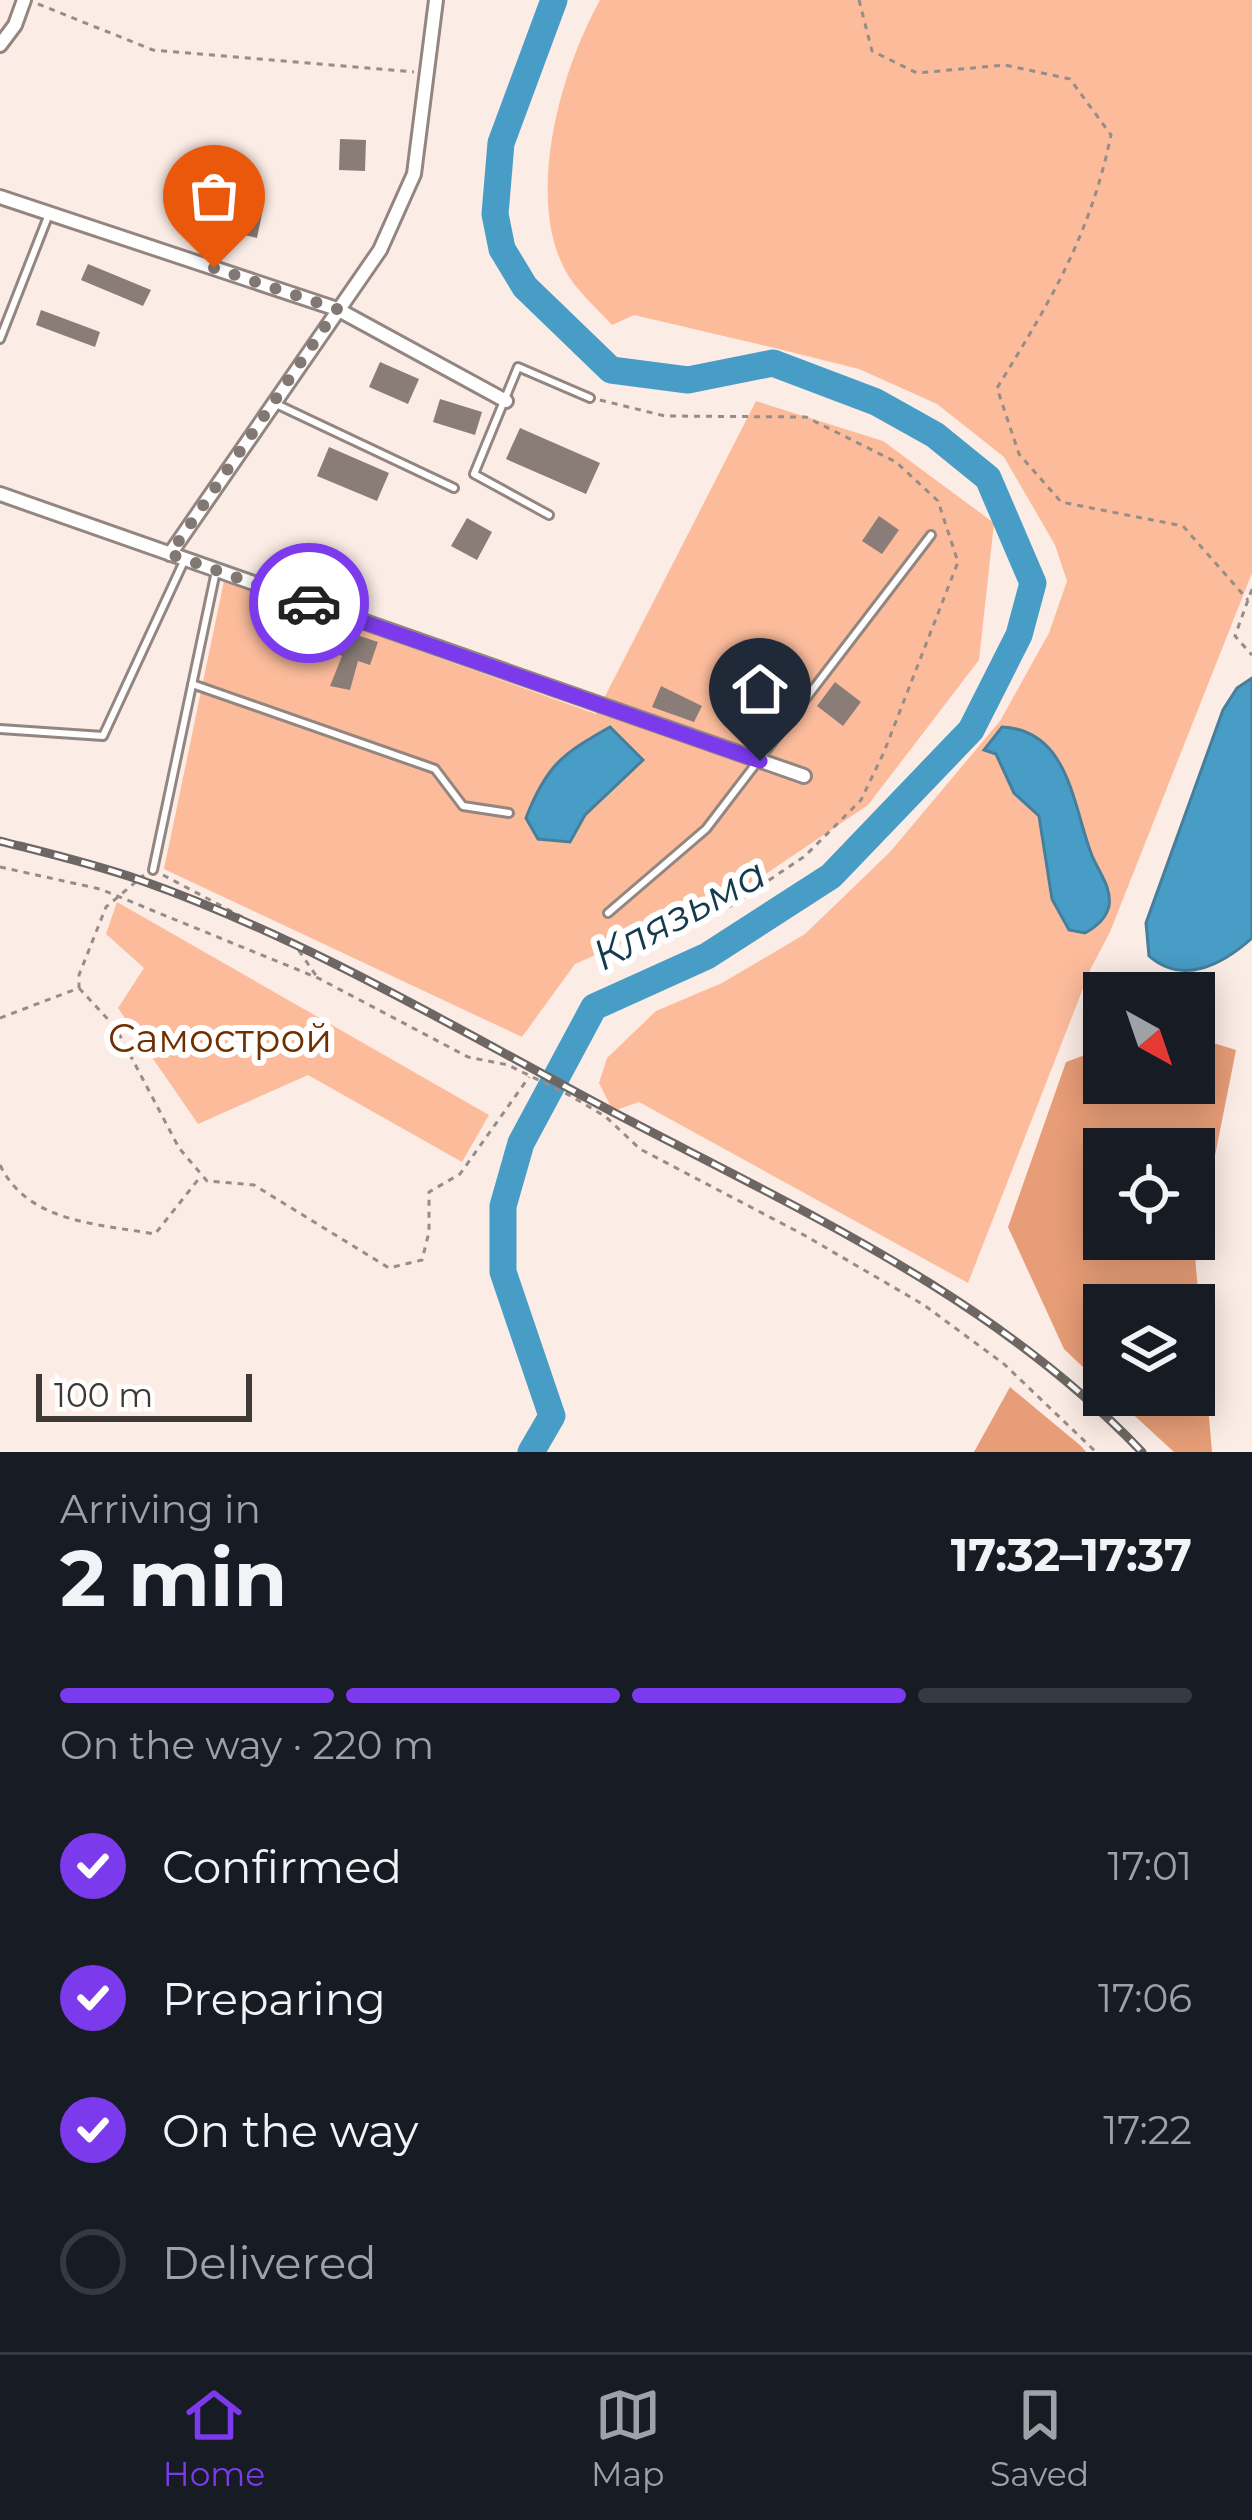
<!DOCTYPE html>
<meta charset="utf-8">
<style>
body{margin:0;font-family:Montserrat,sans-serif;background:#242831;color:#f1f3f6;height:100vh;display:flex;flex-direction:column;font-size:45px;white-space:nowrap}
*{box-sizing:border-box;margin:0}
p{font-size:39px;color:#9ea1a6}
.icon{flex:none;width:66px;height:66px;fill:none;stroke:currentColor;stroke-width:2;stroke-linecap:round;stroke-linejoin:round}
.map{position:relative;height:1452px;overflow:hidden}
.drawer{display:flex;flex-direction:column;background:#171b24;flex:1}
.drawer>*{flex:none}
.needle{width:78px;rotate:140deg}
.tools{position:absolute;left:1083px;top:972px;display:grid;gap:24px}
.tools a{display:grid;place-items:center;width:132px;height:132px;border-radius:0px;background:#171b24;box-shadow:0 6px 30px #0003;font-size:60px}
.scale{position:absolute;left:36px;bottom:30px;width:216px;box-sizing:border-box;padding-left:12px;border:6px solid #3f3936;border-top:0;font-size:33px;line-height:42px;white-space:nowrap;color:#3f3936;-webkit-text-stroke:9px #fff;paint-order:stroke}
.pin{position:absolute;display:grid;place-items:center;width:102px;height:102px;color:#fff;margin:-123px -51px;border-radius:50% 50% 50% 0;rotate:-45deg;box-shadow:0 0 12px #0007}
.pin .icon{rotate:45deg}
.courier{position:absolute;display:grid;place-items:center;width:120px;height:120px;margin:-60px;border:9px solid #7c3aed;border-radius:50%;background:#fff;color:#222;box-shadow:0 3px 15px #0007}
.summary em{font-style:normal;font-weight:700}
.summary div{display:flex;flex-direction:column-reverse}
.summary{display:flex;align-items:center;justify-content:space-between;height:204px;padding:0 60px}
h1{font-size:78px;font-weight:700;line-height:90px}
.bar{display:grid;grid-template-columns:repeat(4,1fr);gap:18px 12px;align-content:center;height:144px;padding:0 60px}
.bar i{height:15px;border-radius:9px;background:#363941}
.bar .active{background:#7c3aed}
.bar p{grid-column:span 4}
ol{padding:0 60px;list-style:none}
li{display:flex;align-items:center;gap:36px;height:132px}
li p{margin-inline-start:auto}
li .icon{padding:12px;border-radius:50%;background:#7c3aed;color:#fff;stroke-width:4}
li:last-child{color:#9ea1a6}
li i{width:66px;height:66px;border:6px solid #363941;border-radius:50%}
.dock{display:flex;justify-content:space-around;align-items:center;height:168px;border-top:3px solid #363941;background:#171b24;font-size:33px;color:#9ea1a6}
.dock a{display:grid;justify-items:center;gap:6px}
.dock .active{color:#7c3aed}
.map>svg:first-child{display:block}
.green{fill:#fcbc9c}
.forest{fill:#e79d77;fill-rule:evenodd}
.water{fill:#489dc7;stroke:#457f9c;stroke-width:3}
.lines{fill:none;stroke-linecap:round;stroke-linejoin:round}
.river{stroke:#489dc7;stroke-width:27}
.building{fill:#8a7d77}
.lane-casing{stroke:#938680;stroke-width:12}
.street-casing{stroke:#938680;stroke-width:18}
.path{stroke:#978d88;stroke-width:3;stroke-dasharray:6 6;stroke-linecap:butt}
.lane{stroke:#fff;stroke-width:6}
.street{stroke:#fff;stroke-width:12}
.rail-casing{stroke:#6e6662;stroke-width:9}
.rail{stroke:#fff;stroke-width:4.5;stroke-dasharray:14;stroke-linecap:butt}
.done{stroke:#817873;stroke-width:12;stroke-dasharray:0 21.6}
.route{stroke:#7c3aed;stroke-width:15}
.labels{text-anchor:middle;stroke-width:12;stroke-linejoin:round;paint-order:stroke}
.park-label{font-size:39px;fill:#712f00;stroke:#fff}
.water-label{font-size:42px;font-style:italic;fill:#153a4d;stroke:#fff}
</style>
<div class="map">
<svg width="1252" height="1452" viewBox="0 0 1252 1452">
<rect width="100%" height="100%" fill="#fbece5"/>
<path class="green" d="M600,0H1252V573L1110,932L1091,968L968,1283L639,1102L613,1111L599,1083L607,1058L656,1011L722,983L805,934L890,852L1000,721L1049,633L1067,581L1055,545L1004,457L937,404L859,369L775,348L634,315L612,325C597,308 574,289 564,268C526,193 561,70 600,0Z
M756,401L883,441L994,523L979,660L868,805L739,892L575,964L522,1037L164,869L224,581L596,714Z
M117,902L489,1115L462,1162L308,1075L198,1124L118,1008L144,968L106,934Z"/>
<path class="forest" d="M1194,1037L1236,1050L1195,1256L1212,1452H1174L1112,1395H1194V1305H1104V1387L1064,1349L1008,1227L1066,1062L1104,1048V1083H1194ZM1104,1149H1194V1239H1104Z
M1010,1387L1081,1446L1086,1452H974Z"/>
<path class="water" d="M1252,678V938C1223,964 1183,986 1149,956L1146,923L1223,710L1237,688Z
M610,727L643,760L585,815L570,842L538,839L526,818C546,766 562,754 610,727Z
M1002,727C1069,730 1073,806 1091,853C1097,870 1112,886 1109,906C1106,919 1096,927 1085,933L1069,930L1052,899L1039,816L1014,793L996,754L984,750Z"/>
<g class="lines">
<path class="river" d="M531,1452L552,1416L503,1272V1206L521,1143L594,1007L707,956L831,876L971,730L1019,635L1033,583L988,478L935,435L876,402L773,363L688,380L611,370L525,287L502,249L495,214L501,143L554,0"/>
</g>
<path class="building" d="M340,139L366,140L365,171L339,170Z
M239,203L263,209L257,238L232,232Z
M88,264L151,290L143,306L81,280Z
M41,310L100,332L95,347L36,325Z
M380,362L419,379L408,404L369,387Z
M440,399L482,412L475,435L433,422Z
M520,428L600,463L586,494L506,459Z
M329,447L389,473L377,501L317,476Z
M879,516L899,530L882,554L862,541Z
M467,518L492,532L477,560L451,546Z
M345,631L378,642L370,665L358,661L350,690L330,686L342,656L338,654Z
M779,650L802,660L789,690L766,678Z
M835,682L861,702L843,726L817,706Z
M661,686L702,706L694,722L652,707Z"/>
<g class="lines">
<defs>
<path id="lane" d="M0,339L49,214
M274,403L454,488
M549,515L474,474L518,367L590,398
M192,684L435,769L463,806L509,813
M0,729L103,736L185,559
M153,870L216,571
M608,913L706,829L931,535"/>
<path id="street" d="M0,45L15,25L24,0
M0,197L337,309L506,401
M0,494L804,776
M170,554L380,250L414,174L436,0"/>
</defs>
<use href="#lane" class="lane-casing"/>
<use href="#street" class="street-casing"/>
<path class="path" d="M859,0L872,51L917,73L1005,65L1070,79L1111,135C1090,236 1050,302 997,388L1019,454L1061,502L1183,526L1248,600
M38,4L153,50L414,72
M600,400L665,416L806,417L896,462L938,501L958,562L884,752L861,800L805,856L729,907L642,944
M1252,589L1235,636L1252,655
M0,867L100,889L318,978L468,1057L508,1065L571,1096L606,1117L640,1149L804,1235L924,1305L1004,1364L1096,1452
M163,875L295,945L317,977
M79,988L116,1028L179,1148L207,1181L254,1185L389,1268L422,1260L429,1232V1192L460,1174L529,1077
M0,1018L79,988V975L106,907L144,875
M0,1165C28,1223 99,1224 155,1234L201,1176"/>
<use href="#lane" class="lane"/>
<use href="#street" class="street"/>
<defs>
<path id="rail" d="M0,841C47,853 94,864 140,880C305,938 457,1029 611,1111C798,1209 995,1297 1142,1452"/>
</defs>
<use href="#rail" class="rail-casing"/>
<use href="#rail" class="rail"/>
</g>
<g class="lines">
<path class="done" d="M214,268L337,309L170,554L309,603"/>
<path class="route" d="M309,603L760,761"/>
</g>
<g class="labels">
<g class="park-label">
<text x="220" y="1052">Самострой</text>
</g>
<g class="water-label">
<text transform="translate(679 914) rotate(-28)" y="15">Клязьма</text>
</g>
</g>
</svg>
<div class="tools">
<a><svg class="needle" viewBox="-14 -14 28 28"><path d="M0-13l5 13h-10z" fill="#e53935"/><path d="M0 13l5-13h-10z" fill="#9ea1a6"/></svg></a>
<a><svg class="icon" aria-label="locate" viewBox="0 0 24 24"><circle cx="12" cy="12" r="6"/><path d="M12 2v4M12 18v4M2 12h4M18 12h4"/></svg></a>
<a><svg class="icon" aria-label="layers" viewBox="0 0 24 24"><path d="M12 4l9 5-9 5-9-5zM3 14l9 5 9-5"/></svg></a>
</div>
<div class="scale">100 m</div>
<div class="pin" style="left:214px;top:268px;background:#ea580c"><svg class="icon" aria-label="bag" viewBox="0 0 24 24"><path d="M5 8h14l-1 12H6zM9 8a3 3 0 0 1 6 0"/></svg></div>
<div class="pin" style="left:760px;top:761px;background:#1f2937"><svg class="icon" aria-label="home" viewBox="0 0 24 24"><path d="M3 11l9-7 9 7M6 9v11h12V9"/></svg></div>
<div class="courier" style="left:309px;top:603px"><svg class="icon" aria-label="car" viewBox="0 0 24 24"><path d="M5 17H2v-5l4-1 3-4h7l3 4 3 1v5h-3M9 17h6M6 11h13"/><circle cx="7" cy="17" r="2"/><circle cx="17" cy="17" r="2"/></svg></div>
</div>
<section class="drawer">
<div class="summary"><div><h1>2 min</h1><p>Arriving in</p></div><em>17:32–17:37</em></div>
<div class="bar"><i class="active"></i><i class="active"></i><i class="active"></i><i></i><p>On the way · 220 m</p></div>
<ol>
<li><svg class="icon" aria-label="check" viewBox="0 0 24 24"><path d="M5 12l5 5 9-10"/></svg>Confirmed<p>17:01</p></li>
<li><svg class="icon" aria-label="check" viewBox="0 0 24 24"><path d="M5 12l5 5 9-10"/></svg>Preparing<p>17:06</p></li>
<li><svg class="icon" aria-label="check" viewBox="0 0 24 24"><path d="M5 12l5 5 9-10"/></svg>On the way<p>17:22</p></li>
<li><i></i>Delivered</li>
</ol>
</section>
<nav class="dock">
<a class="active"><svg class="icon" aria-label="home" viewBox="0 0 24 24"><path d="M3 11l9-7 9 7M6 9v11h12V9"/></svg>Home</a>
<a><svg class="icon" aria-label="map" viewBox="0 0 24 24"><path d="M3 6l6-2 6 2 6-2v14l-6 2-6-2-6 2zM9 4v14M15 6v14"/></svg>Map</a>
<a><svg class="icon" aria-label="saved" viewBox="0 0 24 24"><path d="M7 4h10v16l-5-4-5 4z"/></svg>Saved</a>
</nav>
